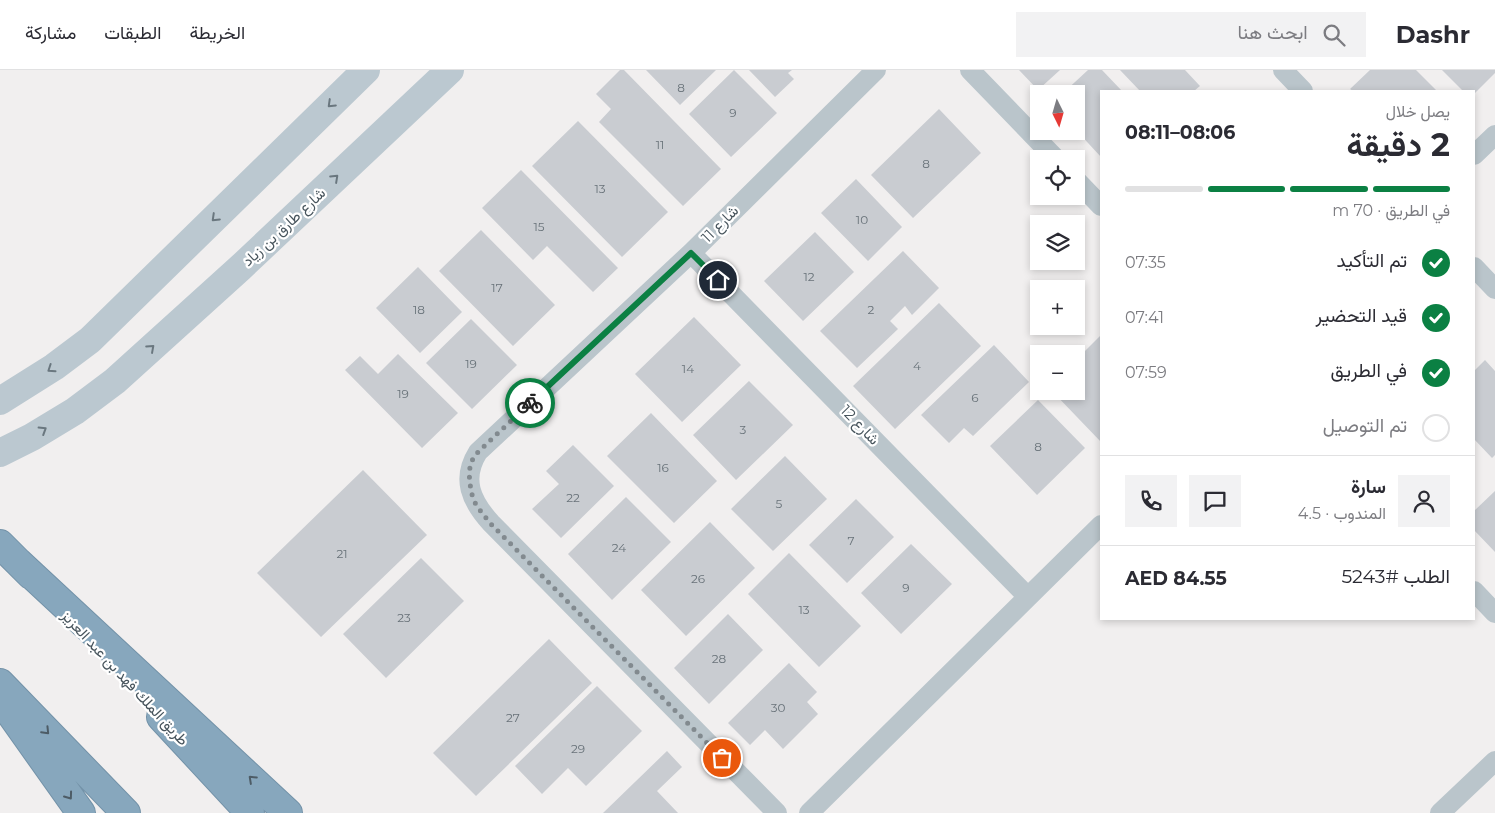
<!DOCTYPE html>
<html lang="ar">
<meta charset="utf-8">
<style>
body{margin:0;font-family:Montserrat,Vazirmatn,sans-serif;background:#f2f2f3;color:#2b2b33;direction:rtl;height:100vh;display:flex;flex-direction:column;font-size:19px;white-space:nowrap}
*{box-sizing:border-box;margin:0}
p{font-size:16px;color:#7c7c81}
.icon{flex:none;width:28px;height:28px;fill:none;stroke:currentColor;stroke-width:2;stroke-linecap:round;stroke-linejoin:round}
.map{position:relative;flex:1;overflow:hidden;direction:ltr}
.details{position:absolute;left:1100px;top:20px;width:375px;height:530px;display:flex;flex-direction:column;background:#fff;border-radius:0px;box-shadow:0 2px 8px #0003;direction:rtl}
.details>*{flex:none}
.needle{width:32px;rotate:175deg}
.buttons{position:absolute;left:1030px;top:15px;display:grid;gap:10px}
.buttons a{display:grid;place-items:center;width:55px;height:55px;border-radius:0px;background:#fff;box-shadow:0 2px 8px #0003;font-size:25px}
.pin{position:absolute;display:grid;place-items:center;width:42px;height:42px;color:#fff;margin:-21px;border:2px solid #fff;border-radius:50%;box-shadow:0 1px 5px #0007}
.courier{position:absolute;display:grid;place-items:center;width:50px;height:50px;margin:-25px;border:4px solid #0b8043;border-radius:50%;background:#fff;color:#222;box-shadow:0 1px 6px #0007}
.overview em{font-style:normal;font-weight:700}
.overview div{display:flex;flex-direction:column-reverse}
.overview{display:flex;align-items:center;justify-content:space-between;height:85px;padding:0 25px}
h1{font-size:32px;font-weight:700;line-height:38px}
.bar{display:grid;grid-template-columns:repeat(4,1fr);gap:8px 5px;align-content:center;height:60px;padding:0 25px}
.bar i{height:6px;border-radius:4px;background:#e1e1e2}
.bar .current{background:#0b8043}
.bar p{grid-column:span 4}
.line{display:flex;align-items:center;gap:12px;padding:0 25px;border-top:1px solid #e1e1e2}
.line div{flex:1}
.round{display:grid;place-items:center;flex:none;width:52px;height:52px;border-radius:0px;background:#f2f2f3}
ol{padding:0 25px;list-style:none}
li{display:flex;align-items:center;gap:15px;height:55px}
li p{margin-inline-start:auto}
li .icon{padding:5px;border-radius:50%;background:#0b8043;color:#fff;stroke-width:4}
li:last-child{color:#7c7c81}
li i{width:28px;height:28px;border:2px solid #e1e1e2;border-radius:50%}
header{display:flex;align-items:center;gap:30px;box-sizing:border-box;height:70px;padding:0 25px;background:#fff;border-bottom:1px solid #e1e1e2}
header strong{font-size:24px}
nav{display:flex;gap:28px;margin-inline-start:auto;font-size:18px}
.search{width:350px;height:45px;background:#f2f2f3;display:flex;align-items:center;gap:12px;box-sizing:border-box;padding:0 18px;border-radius:0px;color:#7c7c81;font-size:19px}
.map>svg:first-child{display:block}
.building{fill:#c9ccd1}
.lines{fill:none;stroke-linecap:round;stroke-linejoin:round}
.motorway-casing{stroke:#7392a8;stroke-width:30}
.minor{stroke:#bac5cb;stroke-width:20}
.secondary{stroke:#bbc8d0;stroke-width:28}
.motorway{stroke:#87a7bd;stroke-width:28}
.oneway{stroke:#6a777f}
.oneway2{stroke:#4d5c66}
.done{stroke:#828a8f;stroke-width:5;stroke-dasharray:0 9}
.route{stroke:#0b8043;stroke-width:6}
.labels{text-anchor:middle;stroke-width:4.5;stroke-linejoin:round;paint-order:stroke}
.number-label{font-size:12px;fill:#687279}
.street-label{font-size:15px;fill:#47545c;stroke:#fff}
</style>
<header>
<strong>Dashr</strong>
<div class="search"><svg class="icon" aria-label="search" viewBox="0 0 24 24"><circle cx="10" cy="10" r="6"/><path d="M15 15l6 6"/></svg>ابحث هنا</div>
<nav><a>الخريطة</a><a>الطبقات</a><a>مشاركة</a></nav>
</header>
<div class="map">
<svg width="1495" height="743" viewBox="0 0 1495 743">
<rect width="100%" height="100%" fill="#f1efef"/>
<path class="building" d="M620,0H624L721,99L683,136L599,52L611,39L596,24Z
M646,0H716L680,35Z
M734,0L777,43L731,87L689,44Z
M749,0H792L788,3L794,9L775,27Z
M1019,0H1060L1038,20Z
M1088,0H1102L1122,21H1101V87L1076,60V24H1062Z
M1120,0H1185L1200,16L1194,21H1140Z
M1370,0H1416L1437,21H1353L1350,19Z
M1442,0H1495V3L1474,24V21H1463Z
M939,39L981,83L913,148L871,105Z
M578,51L668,142L622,187L532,96Z
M521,100L618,198L593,222L547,176L533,190L482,138Z
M856,109L902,157L868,191L821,143Z
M481,160L555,235L513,276L439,201Z
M815,162L854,202L803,251L764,211Z
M903,181L939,218L912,245L905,236L890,251L898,259L857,298L820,261Z
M418,197L462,242L420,283L376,238Z
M939,233L981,276L895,359L853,316Z
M694,247L741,295L682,352L635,304Z
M471,249L517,295L472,339L426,293Z
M1101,265V372L1052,321H1076V290Z
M994,275L1029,312L973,366L964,358L949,373L921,345Z
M398,284L458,343L422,378L345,300L360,286L378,304Z
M1485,290L1495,301V385L1492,388L1474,369V301Z
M749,311L793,355L736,410L693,365Z
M1038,330L1085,378L1037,425L990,376Z
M651,343L717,411L674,453L607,386Z
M573,375L614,416L561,468L532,439L559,414L546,401Z
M785,386L827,429L773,481L731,439Z
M363,400L427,465L321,567L257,503Z
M1495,421V482L1474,460V441Z
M626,427L671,472L612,530L568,484Z
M856,429L894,467L847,513L809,475Z
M710,452L755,498L686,566L641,520Z
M911,474L952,514L901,564L861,523Z
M789,483L861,556L819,597L748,524Z
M421,488L464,531L386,608L343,564Z
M728,544L763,580L709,634L674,598Z
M549,569L592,613L476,726L433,683Z
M789,593L817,622L807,632L818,644L783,679L765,660L750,675L728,653Z
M597,616L642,661L586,716L568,698L542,724L515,696Z
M667,681L682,697L657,721L678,743H603Z"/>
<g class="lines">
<defs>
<path id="motorway" d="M0,474L31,505
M18,492L288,743
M0,613L126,743
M10,643L81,743
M161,647L250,743"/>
</defs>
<use href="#motorway" class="motorway-casing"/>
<path class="minor" d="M970,0L1056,89
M1283,0L1303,21
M1474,85L1495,65
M1076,110L1101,136
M691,183L1028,527
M1474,197L1495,219
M1474,521L1495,543
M777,743L491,453C471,431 461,409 478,382L691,183L876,0
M809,743L1101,455
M1440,743L1495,691"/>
<path class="secondary" d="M0,331L54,297L90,270L366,0
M0,383L32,367L75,341L115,311L240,198L450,0"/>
<use href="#motorway" class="motorway"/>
</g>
<defs><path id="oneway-chevron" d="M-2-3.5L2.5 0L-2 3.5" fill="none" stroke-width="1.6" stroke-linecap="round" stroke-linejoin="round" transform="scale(1.25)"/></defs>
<g class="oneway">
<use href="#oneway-chevron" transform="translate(331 34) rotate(136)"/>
<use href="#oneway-chevron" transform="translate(335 108) rotate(-43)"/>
<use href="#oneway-chevron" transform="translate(215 148) rotate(136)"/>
<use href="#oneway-chevron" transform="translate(151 278) rotate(-42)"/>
<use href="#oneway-chevron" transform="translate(51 299) rotate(146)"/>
<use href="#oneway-chevron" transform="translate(43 360) rotate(-32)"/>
</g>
<g class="oneway2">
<use href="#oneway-chevron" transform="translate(46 661) rotate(46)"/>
<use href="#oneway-chevron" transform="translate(252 709) rotate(-137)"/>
<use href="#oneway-chevron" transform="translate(69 726) rotate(54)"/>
</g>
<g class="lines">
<path class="done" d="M530,333L478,382L471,392L469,403L471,422L476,435L490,453L722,688"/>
<path class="route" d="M530,333L691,183L718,210"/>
</g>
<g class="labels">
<g class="number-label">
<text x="681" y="22">8</text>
<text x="733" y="47">9</text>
<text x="660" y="79">11</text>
<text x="926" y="98">8</text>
<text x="600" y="123">13</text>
<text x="862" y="154">10</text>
<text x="539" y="161">15</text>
<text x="809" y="211">12</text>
<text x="497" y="222">17</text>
<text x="419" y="244">18</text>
<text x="871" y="244">2</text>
<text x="471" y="298">19</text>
<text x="917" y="300">4</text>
<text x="688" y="303">14</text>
<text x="403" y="328">19</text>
<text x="975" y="332">6</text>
<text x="743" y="364">3</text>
<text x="1038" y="381">8</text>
<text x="663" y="402">16</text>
<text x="573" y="432">22</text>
<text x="779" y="438">5</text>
<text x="851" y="475">7</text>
<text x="619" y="482">24</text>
<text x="342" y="488">21</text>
<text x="698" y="513">26</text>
<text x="906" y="522">9</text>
<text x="804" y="544">13</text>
<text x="404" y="552">23</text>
<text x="719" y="593">28</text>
<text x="778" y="642">30</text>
<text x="513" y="652">27</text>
<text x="578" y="683">29</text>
</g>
<g class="street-label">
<text transform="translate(720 154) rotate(-45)" y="5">شارع 11</text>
<text transform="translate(284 157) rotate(-43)" y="5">شارع طارق بن زياد</text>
<text transform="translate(860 355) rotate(46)" y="5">شارع 12</text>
<text transform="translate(125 608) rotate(47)" y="5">طريق الملك فهد بن عبد العزيز</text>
</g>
</g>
</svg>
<div class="buttons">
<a><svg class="needle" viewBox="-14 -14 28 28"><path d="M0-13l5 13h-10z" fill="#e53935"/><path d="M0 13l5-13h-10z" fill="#7c7c81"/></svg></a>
<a><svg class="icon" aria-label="locate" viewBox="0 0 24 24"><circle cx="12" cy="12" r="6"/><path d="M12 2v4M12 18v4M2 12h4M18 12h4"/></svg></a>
<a><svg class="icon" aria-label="layers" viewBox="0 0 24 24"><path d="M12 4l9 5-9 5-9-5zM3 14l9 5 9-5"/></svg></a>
<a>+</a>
<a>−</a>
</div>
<div class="pin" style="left:722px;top:688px;background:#ea580c"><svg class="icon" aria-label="bag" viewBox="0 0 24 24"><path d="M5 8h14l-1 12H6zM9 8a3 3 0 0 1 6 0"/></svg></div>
<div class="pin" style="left:718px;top:210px;background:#1f2937"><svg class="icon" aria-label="home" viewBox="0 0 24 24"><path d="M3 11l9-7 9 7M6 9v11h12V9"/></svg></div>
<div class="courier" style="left:530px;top:333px"><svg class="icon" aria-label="bike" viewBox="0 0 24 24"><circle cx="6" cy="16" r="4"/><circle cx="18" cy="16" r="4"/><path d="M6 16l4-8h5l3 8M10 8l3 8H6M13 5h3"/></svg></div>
<section class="details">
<div class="overview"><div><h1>2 دقيقة</h1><p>يصل خلال</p></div><em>08:06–08:11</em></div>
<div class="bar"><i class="current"></i><i class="current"></i><i class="current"></i><i></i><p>في الطريق · 70 m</p></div>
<ol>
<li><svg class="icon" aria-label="check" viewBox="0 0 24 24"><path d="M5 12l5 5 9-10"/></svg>تم التأكيد<p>07:35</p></li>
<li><svg class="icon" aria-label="check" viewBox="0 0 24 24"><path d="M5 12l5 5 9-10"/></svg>قيد التحضير<p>07:41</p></li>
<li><svg class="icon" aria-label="check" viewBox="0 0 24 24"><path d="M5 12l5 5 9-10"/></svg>في الطريق<p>07:59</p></li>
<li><i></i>تم التوصيل</li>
</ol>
<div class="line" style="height:90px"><a class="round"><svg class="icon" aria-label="person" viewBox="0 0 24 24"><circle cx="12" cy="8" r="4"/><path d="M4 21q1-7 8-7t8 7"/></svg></a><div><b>سارة</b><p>المندوب · 4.5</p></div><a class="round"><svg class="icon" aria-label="chat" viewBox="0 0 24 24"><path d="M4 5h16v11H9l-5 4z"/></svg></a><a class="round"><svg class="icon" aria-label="phone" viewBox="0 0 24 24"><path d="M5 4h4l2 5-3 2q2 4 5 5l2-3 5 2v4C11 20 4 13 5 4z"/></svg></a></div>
<div class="line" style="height:65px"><div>الطلب #5243</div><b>AED 84.55</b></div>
</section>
</div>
